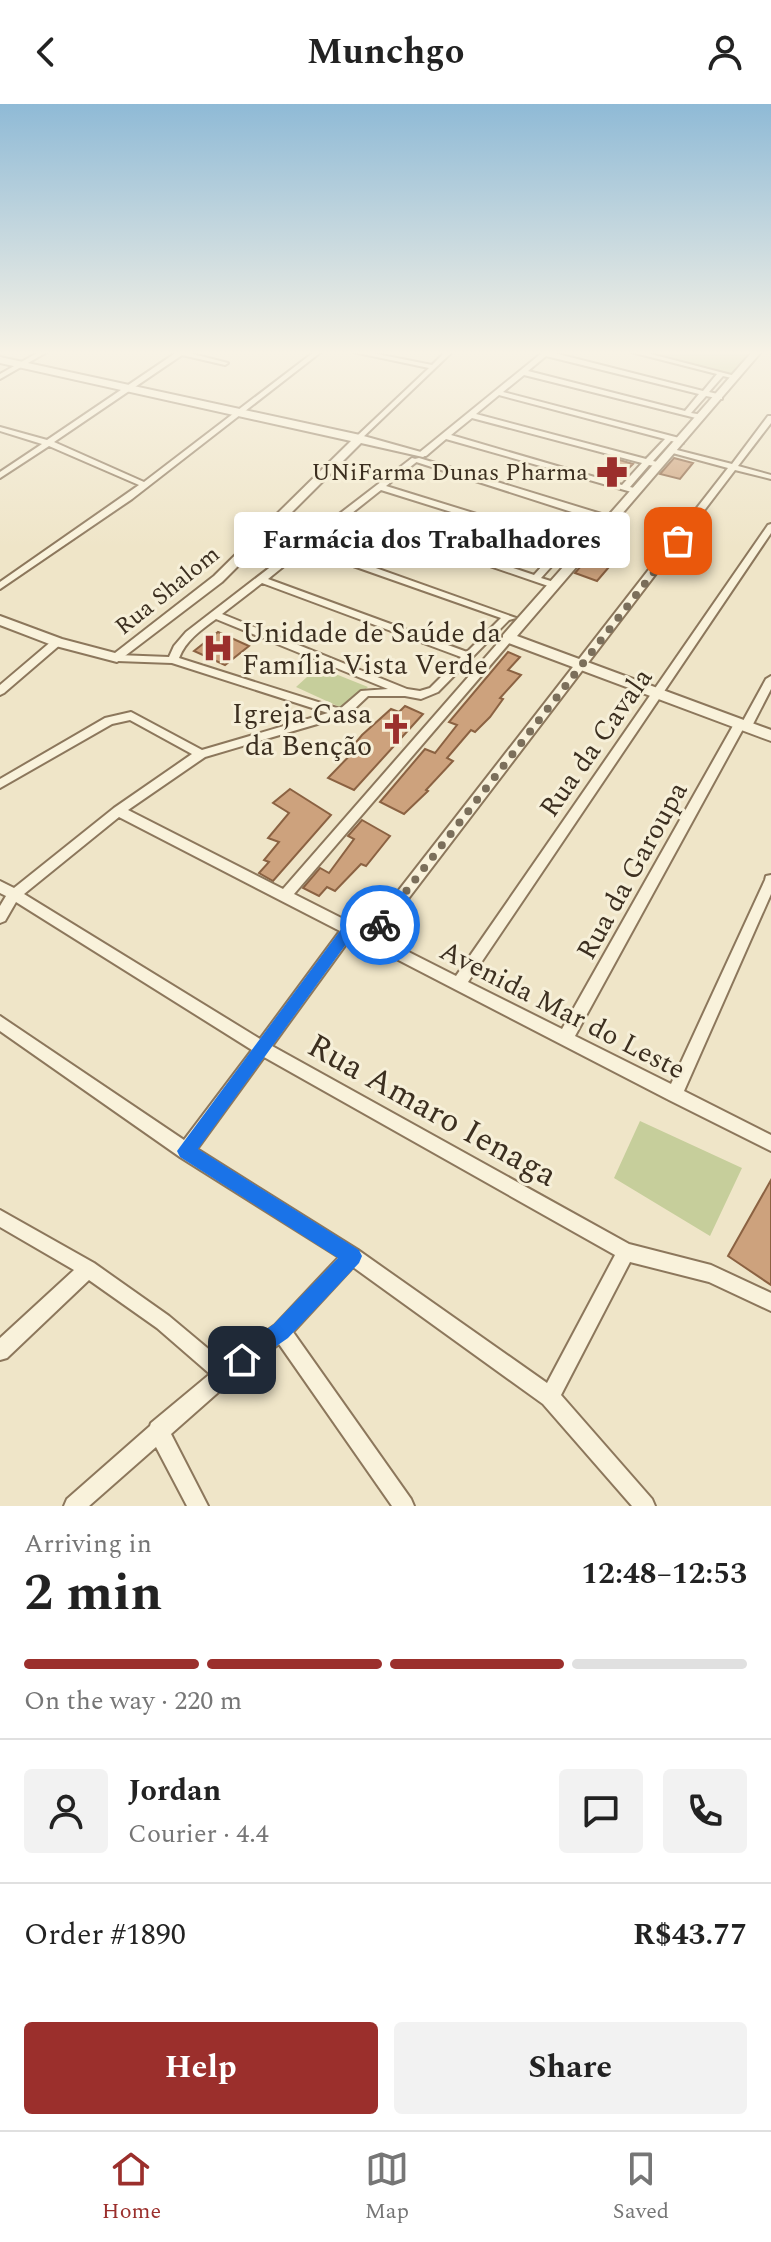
<!DOCTYPE html>
<meta charset="utf-8">
<style>
body{margin:0;font-family:Spectral,serif;background:#f2f2f2;color:#222;height:100vh;display:flex;flex-direction:column;font-size:30px;white-space:nowrap}
*{box-sizing:border-box;margin:0}
p{font-size:26px;color:#767676}
.icon{flex:none;width:44px;height:44px;fill:none;stroke:currentColor;stroke-width:2;stroke-linecap:round;stroke-linejoin:round}
.map{position:relative;height:1402px;overflow:hidden}
.panel{display:flex;flex-direction:column;background:#fff;flex:1}
.panel>*{flex:none}
.pin{position:absolute;display:grid;place-items:center;width:68px;height:68px;color:#fff;margin:-34px;border-radius:16px;box-shadow:0 4px 12px #0006}
.courier{position:absolute;display:grid;place-items:center;width:80px;height:80px;margin:-40px;border:6px solid #1a73e8;border-radius:50%;background:#fff;color:#222;box-shadow:0 2px 10px #0007}
.bubble{position:absolute;height:56px;border-radius:8px;background:#fff;box-shadow:0 4px 12px #0003;font-size:26px;font-weight:700;line-height:56px;text-align:center}
.headline em{font-style:normal;font-weight:700}
.headline div{display:flex;flex-direction:column-reverse}
.headline{display:flex;align-items:center;justify-content:space-between;height:136px;padding:0 24px}
h1{font-size:52px;font-weight:700;line-height:60px}
.bar{display:grid;grid-template-columns:repeat(4,1fr);gap:12px 8px;align-content:center;height:96px;padding:0 24px}
.bar i{height:10px;border-radius:6px;background:#e0e0e0}
.bar .active{background:#9b2f2c}
.bar p{grid-column:span 4}
.line{display:flex;align-items:center;gap:20px;padding:0 24px;border-top:2px solid #e0e0e0}
.line div{flex:1}
.round{display:grid;place-items:center;flex:none;width:84px;height:84px;border-radius:8px;background:#f2f2f2}
.primary-button{display:flex;gap:16px;margin-top:auto;padding:16px 24px}
.primary-button a{flex:1;height:92px;border-radius:8px;background:#9b2f2c;color:#fff;font-size:32px;font-weight:700;line-height:92px;text-align:center}
.primary-button a+a{background:#f2f2f2;color:#222}
header{display:flex;justify-content:space-between;align-items:center;height:104px;padding:0 24px;background:#fff;font-size:36px;font-weight:700}
.dock{display:flex;justify-content:space-around;align-items:center;height:112px;border-top:2px solid #e0e0e0;background:#fff;font-size:22px;color:#767676}
.dock a{display:grid;justify-items:center;gap:4px}
.dock .active{color:#9b2f2c}
.map>svg:first-child{display:block}
.green{fill:#c6ce9b}
.building{fill:#cda27d;stroke:#8b6242;stroke-width:2}
.lines{fill:none;stroke-linecap:round;stroke-linejoin:round}
.minor-casing{stroke:#8c775c;stroke-width:4}
.tertiary-casing{stroke:#8c775c;stroke-width:4}
.minor{fill:#f9f2db;fill-rule:evenodd}
.tertiary{fill:#f9f2db;fill-rule:evenodd}
.route{fill:#1a73e8}
.done{stroke:#7b6f5b;stroke-width:8;stroke-dasharray:0 14.4}
.labels{text-anchor:middle;stroke-width:6;stroke-linejoin:round;paint-order:stroke}
.far-poi-label{font-size:24px;fill:#3c2f20;stroke:#f6efd8;text-anchor:end}
.far-street-label{font-size:24px;fill:#3c2f20;stroke:#f6efd8}
.poi-label{font-size:28px;fill:#3c2f20;stroke:#f6efd8;text-anchor:start}
.street-label{font-size:28px;fill:#3c2f20;stroke:#f6efd8}
.near-street-label{font-size:34px;fill:#3c2f20;stroke:#f6efd8}
</style>
<header><svg class="icon" aria-label="back" viewBox="0 0 24 24"><path d="M15 5l-7 7 7 7"/></svg>Munchgo<svg class="icon" aria-label="person" viewBox="0 0 24 24"><circle cx="12" cy="8" r="4"/><path d="M4 21q1-7 8-7t8 7"/></svg></header>
<div class="map">
<svg width="771" height="1402" viewBox="0 0 771 1402">
<rect width="100%" height="100%" fill="#efe5c8"/>
<path class="green" d="M634,248H756L733,272Z
M318,563L368,583L344,605L296,583Z
M640,1017L742,1064L710,1132L614,1074Z"/>
<path class="building" d="M613,354L633,360L617,376L598,371Z
M674,354L693,359L680,375L660,370Z
M604,435L627,442L597,477L575,469Z
M218,528L249,542L225,561L194,547Z
M508,548L520,553L508,566L521,571L500,594L503,595L490,613L475,628L471,626L447,654L453,657L426,686L428,687L404,710L380,698L425,645L435,649L457,621L449,618Z
M405,602L423,610L354,686L328,674L357,644L353,642L362,631L391,605L399,608Z
M290,685L331,711L273,777L259,769L269,758L264,756L279,738L268,734L289,709L273,699Z
M362,716L390,732L366,762L361,760L335,787L327,783L319,792L303,784L320,764L329,769L354,735L348,732Z
M771,1076V1181L728,1152Z"/>
<g class="lines">
<defs>
<path id="minor" d="M39,248H47L0,275V270Z
M177,248H185L228,259L225,261L182,251L54,338L144,378L314,248H321L132,395L0,485V478L139,381L49,342L0,374V368L42,340L0,327V323L47,336Z
M353,248H367L432,261L445,248H452L360,336L356,334L357,332L429,264Z
M543,248H550L703,287L717,270L631,248H643L739,273L736,275L723,272L709,288L722,291V295L706,292L691,309L703,311L704,313L700,315L524,271L503,288L683,335V339L671,337L653,357L661,359V363L649,361L630,383L638,385V389H635L446,335L426,352H420V348ZM546,252L699,290L685,307L528,267ZM499,291L665,335L646,355L476,310ZM472,314L642,359L622,381L451,331Z
M768,312H771V319L738,362L771,371V375L735,366L379,833L456,872L768,421L771,420V429L468,878L562,925L734,620L736,617H743L766,575L771,572V585L752,622L750,625H743L575,932L671,980L765,776L766,772L771,771V790L684,987L771,1031V1047L669,996L352,832L272,942L629,1140L711,1161L771,1189V1207L709,1178L630,1158L561,1291L652,1395L655,1402H632L543,1300L353,1163L293,1228L411,1395L414,1402H392L279,1240L231,1277L171,1330L208,1402H187L156,1343L89,1402H64L67,1395L150,1322L151,1319L210,1270L157,1224L89,1176L7,1254L0,1256V1234L74,1166L0,1123V1106L94,1159L169,1212L224,1258L275,1221L339,1153L180,1053L0,927V912L184,1036L252,946L16,798L5,817L0,819V802L6,792L0,789V777L14,784L114,704L192,650L130,616L112,620L0,684V675L105,614L131,608L202,646L328,609L172,559L117,557L112,554L117,551L169,553L174,542L186,528L412,354L419,356L386,382L564,437L590,409H596V413L541,474L557,479L559,481L554,484L347,413L311,441L516,514L509,516L438,588L421,595L405,592H368L348,611L205,653L128,706L283,785L504,532H512V536L294,790L367,827L728,364L669,348V344L732,360ZM381,386L560,442L534,471L352,409ZM305,445L501,514L467,548L268,475ZM262,479L461,553L430,584L420,587L407,585L222,510ZM216,515L388,585L361,587L340,605L179,554C186,536 201,526 216,515ZM119,713L340,827L260,935L24,790ZM264,953L615,1151L547,1279L358,1146L197,1045Z
M57,535L61,536V540L4,589L0,591V581L53,536Z"/>
<path id="tertiary" d="M752,248H761L517,532L771,626V637L503,537V531L603,418L410,356L419,354L608,412Z
M0,253L360,331L428,350L423,353L361,339L222,478L117,558L52,541L0,521V512L62,535L115,549L214,472L351,337L0,259Z"/>
</defs>
<use href="#minor" class="minor-casing"/>
<use href="#tertiary" class="tertiary-casing"/>
<use href="#minor" class="minor"/>
<use href="#tertiary" class="tertiary"/>
</g>
<linearGradient id="sky" x2="0" y2="1"><stop stop-color="#8fbad6"/><stop offset="0.56" stop-color="#f8f3e6"/><stop offset="1" stop-color="#f8f3e6" stop-opacity="0"/></linearGradient>
<rect width="771" height="444" fill="url(#sky)"/>
<path class="route" d="M380,815L387,821L375,839L370,840L352,832L198,1045L359,1146L362,1152L359,1159L288,1234L242,1266L235,1263L232,1256L235,1248L274,1220L338,1154L180,1053L177,1047L345,820L350,818L367,826Z"/>
<g class="lines">
<path class="done" d="M380,821L678,437"/>
</g>
<defs>
<symbol id="pharmacy-bare" viewBox="-9 -9 18 18"><path d="M-2-6h4v4h4v4h-4v4h-4v-4h-4v-4h4Z" fill="#9b2f2c" stroke="#f6efd8" stroke-width="2.5" paint-order="stroke"/></symbol>
<symbol id="hospital-bare" viewBox="-9 -9 18 18"><path d="M-5-5h3v3.5h4V-5h3V5h-3V1.5h-4V5h-3Z" fill="#9b2f2c" stroke="#f6efd8" stroke-width="2.5" paint-order="stroke"/></symbol>
<symbol id="church-bare" viewBox="-9 -9 18 18"><path d="M-1.2-6h2.4v3.5h3.3v2.4h-3.3V6h-2.4V-.1h-3.3v-2.4h3.3Z" fill="#9b2f2c" stroke="#f6efd8" stroke-width="2.5" paint-order="stroke"/></symbol>
</defs>
<g fill-rule="evenodd">
<use href="#pharmacy-bare" x="590" y="346" width="44" height="44"/>
<use href="#hospital-bare" x="196" y="522" width="44" height="44"/>
<use href="#church-bare" x="374" y="603" width="44" height="44"/>
</g>
<g class="labels">
<g class="far-poi-label">
<text x="588" y="376">UNiFarma Dunas Pharma</text>
</g>
<g class="far-street-label">
<text transform="translate(167 486) rotate(-39)" y="8">Rua Shalom</text>
</g>
<g class="poi-label">
<text x="242" y="538">Unidade de Saúde da<tspan x="242" dy="32">Família Vista Verde</tspan></text>
<text x="372" y="619" text-anchor="end">Igreja Casa<tspan x="372" dy="32">da Benção</tspan></text>
</g>
<g class="street-label">
<text transform="translate(595 638) rotate(-55)" y="10">Rua da Cavala</text>
<text transform="translate(631 766) rotate(-61)" y="10">Rua da Garoupa</text>
<text transform="translate(563 905) rotate(27)" y="10">Avenida Mar do Leste</text>
</g>
<g class="near-street-label">
<text transform="translate(433 1005) rotate(29)" y="12">Rua Amaro Ienaga</text>
</g>
</g>
</svg>
<div class="pin" style="left:678px;top:437px;background:#ea580c"><svg class="icon" aria-label="bag" viewBox="0 0 24 24"><path d="M5 8h14l-1 12H6zM9 8a3 3 0 0 1 6 0"/></svg></div>
<div class="pin" style="left:242px;top:1256px;background:#1f2937"><svg class="icon" aria-label="home" viewBox="0 0 24 24"><path d="M3 11l9-7 9 7M6 9v11h12V9"/></svg></div>
<div class="courier" style="left:380px;top:821px"><svg class="icon" aria-label="bike" viewBox="0 0 24 24"><circle cx="6" cy="16" r="4"/><circle cx="18" cy="16" r="4"/><path d="M6 16l4-8h5l3 8M10 8l3 8H6M13 5h3"/></svg></div>
<div class="bubble" style="left:234px;top:408px;width:396px">Farmácia dos Trabalhadores</div>
</div>
<section class="panel">
<div class="headline"><div><h1>2 min</h1><p>Arriving in</p></div><em>12:48–12:53</em></div>
<div class="bar"><i class="active"></i><i class="active"></i><i class="active"></i><i></i><p>On the way · 220 m</p></div>
<div class="line" style="height:144px"><a class="round"><svg class="icon" aria-label="person" viewBox="0 0 24 24"><circle cx="12" cy="8" r="4"/><path d="M4 21q1-7 8-7t8 7"/></svg></a><div><b>Jordan</b><p>Courier · 4.4</p></div><a class="round"><svg class="icon" aria-label="chat" viewBox="0 0 24 24"><path d="M4 5h16v11H9l-5 4z"/></svg></a><a class="round"><svg class="icon" aria-label="phone" viewBox="0 0 24 24"><path d="M5 4h4l2 5-3 2q2 4 5 5l2-3 5 2v4C11 20 4 13 5 4z"/></svg></a></div>
<div class="line" style="height:104px"><div>Order #1890</div><b>R$43.77</b></div>
<div class="primary-button"><a>Help</a><a>Share</a></div>
</section>
<nav class="dock">
<a class="active"><svg class="icon" aria-label="home" viewBox="0 0 24 24"><path d="M3 11l9-7 9 7M6 9v11h12V9"/></svg>Home</a>
<a><svg class="icon" aria-label="map" viewBox="0 0 24 24"><path d="M3 6l6-2 6 2 6-2v14l-6 2-6-2-6 2zM9 4v14M15 6v14"/></svg>Map</a>
<a><svg class="icon" aria-label="saved" viewBox="0 0 24 24"><path d="M7 4h10v16l-5-4-5 4z"/></svg>Saved</a>
</nav>
